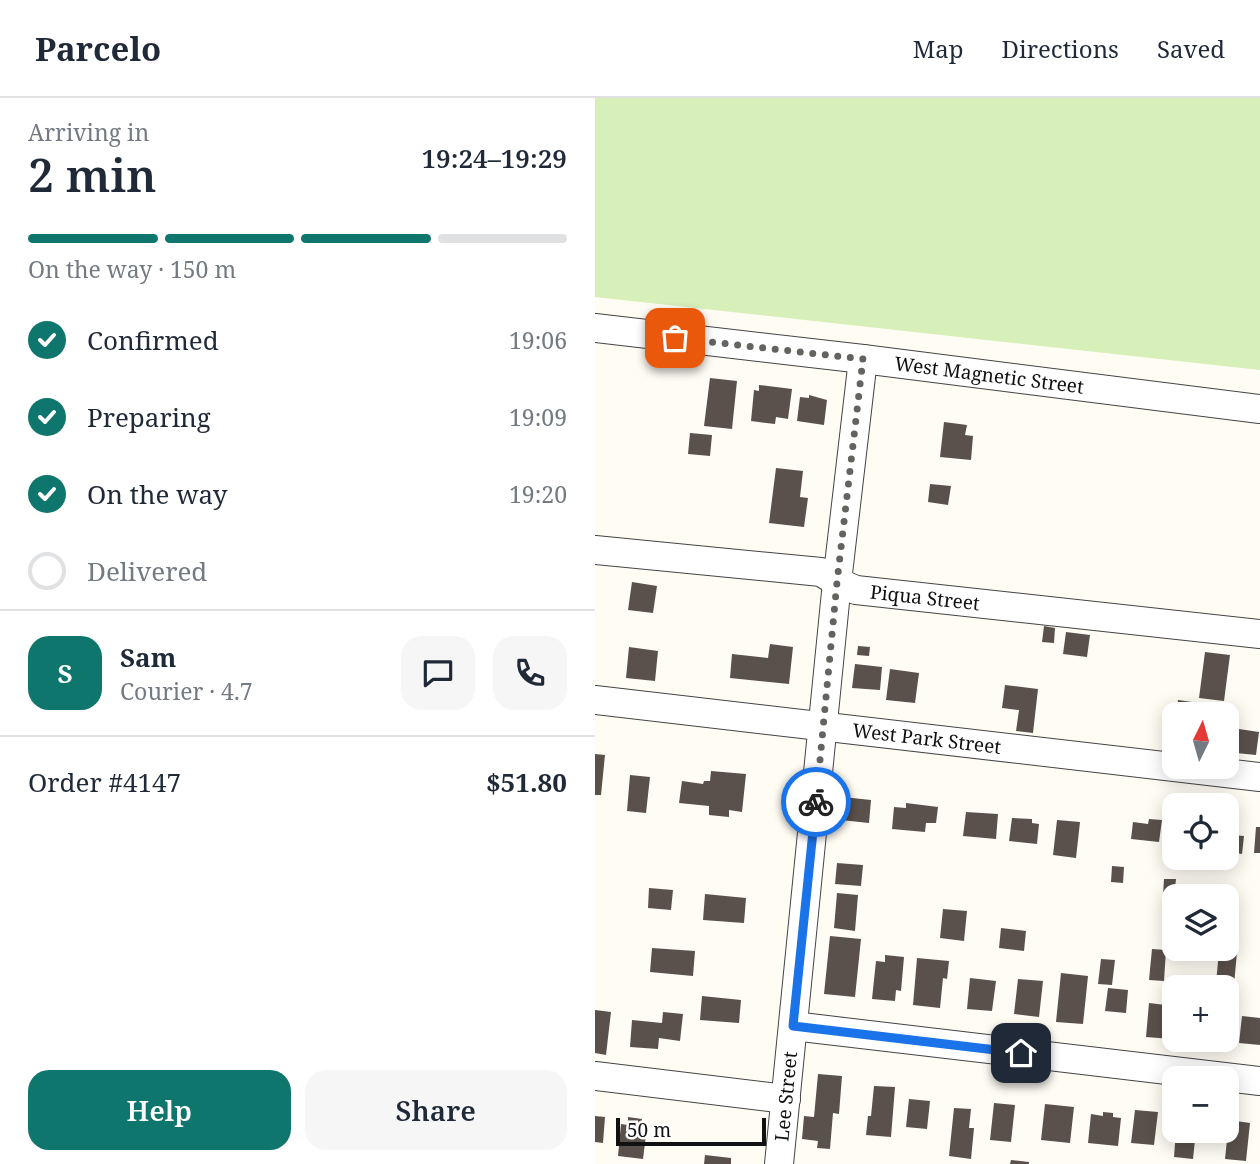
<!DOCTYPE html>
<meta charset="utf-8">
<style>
body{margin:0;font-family:"Noto Serif",serif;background:#f6f6f7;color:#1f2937;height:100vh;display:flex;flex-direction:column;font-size:26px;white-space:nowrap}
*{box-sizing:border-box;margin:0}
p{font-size:23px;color:#747a83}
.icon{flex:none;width:38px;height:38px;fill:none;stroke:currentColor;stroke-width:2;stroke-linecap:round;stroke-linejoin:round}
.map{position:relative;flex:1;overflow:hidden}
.drawer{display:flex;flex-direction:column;background:#fff;width:595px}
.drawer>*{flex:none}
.needle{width:46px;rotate:5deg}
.controls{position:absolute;left:567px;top:604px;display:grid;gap:14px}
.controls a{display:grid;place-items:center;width:77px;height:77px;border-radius:14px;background:#fff;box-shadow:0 4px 18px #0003;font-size:35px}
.scale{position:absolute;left:21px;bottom:18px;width:150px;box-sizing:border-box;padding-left:7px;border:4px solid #111;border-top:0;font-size:19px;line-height:24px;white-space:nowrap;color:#111;-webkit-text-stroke:5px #fff;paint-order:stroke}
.pin{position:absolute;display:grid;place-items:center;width:60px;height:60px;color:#fff;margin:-30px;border-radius:14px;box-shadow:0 4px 10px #0006}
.courier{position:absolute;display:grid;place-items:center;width:70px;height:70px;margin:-35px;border:5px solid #1a73e8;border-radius:50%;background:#fff;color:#222;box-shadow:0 2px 9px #0007}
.summary em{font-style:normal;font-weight:600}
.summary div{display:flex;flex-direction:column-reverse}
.summary{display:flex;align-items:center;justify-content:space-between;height:119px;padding:0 28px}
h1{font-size:46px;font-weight:600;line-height:52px}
.bar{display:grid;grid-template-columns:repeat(4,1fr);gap:10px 7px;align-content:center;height:84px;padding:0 28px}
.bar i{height:9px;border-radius:5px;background:#e0e1e3}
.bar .on{background:#0f766e}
.bar p{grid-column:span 4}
.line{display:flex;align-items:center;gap:18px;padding:0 28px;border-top:2px solid #e0e1e3}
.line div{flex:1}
.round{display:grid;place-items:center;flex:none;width:74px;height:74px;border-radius:21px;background:#f6f6f7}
ol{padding:0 28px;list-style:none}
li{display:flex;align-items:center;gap:21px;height:77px}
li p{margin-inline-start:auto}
li .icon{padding:7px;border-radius:50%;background:#0f766e;color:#fff;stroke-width:4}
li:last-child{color:#747a83}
li i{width:38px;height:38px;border:4px solid #e0e1e3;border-radius:50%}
.button{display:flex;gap:14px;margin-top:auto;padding:14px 28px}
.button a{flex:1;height:80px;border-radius:21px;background:#0f766e;color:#fff;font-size:28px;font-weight:600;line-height:80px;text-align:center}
.button a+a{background:#f6f6f7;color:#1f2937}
header{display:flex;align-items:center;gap:42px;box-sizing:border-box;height:98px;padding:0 35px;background:#fff;border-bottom:2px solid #e0e1e3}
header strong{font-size:33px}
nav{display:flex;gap:38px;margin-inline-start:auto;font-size:24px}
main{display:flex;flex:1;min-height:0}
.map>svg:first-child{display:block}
.green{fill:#d7efb9}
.building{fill:#5b514c}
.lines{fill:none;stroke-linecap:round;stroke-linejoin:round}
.minor-casing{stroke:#444;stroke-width:30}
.minor{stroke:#fff;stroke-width:28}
.done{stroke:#646360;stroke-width:7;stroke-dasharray:0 12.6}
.route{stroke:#1a73e8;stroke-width:9}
.labels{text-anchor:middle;stroke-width:7;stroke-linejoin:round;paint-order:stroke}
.street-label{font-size:19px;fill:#111;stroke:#fff}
</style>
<header>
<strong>Parcelo</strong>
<nav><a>Map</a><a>Directions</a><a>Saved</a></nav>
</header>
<main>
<section class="drawer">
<div class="summary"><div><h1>2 min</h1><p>Arriving in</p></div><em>19:24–19:29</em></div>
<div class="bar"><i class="on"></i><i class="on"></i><i class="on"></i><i></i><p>On the way · 150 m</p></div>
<ol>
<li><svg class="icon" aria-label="check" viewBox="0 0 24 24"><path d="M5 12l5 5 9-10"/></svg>Confirmed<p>19:06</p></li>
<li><svg class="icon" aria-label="check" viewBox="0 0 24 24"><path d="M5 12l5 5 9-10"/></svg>Preparing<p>19:09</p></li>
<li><svg class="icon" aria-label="check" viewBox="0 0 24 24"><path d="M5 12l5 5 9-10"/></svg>On the way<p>19:20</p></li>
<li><i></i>Delivered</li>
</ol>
<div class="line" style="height:126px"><b class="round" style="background:#0f766e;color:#fff">S</b><div><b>Sam</b><p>Courier · 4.7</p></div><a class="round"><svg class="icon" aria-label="chat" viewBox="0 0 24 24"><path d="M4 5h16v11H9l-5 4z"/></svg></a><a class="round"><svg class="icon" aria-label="phone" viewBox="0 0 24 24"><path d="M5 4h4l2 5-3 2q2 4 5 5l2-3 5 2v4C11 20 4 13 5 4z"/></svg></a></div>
<div class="line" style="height:91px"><div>Order #4147</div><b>$51.80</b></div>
<div class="button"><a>Help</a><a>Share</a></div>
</section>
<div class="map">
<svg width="665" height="1066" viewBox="0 0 665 1066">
<rect width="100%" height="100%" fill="#fffcf4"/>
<path class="green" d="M0,0H665V272L0,199Z"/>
<path class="building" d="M115,280L142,283L137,331L109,328Z
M164,287L197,291L193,321L181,319L180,326L156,323L159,292L164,293Z
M214,297L232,302L229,327L202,323L205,299L214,300Z
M349,324L372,327L370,337L378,338L376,362L345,359Z
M95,335L117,337L115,358L93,356Z
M181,370L208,373L205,399L213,400L209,429L174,425Z
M335,386L356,388L353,407L333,404Z
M37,484L62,488L58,515L33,512Z
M449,528L460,530L459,545L447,544Z
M471,534L495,537L492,559L468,556Z
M175,546L198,549L194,586L135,580L137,556L173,560Z
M263,548L275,549L274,558L262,557Z
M34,549L63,553L60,583L31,580Z
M610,554L635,557L629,603L604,600Z
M260,566L287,569L285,592L257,590Z
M295,571L324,575L320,605L291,602Z
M410,587L443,591L438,635L421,633L424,612L407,610Z
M583,602L604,605L602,616H581Z
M644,631L664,634L661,657L641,655Z
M0,656L10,657L6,697H0Z
M116,673L151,676L147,714L134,712V719L114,717V708L84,705L87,683L108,686L109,683H115Z
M35,677L55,679L51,715L32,713Z
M248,699L276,702L274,725L246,722Z
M311,705L343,709L341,725H331L330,734L297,731L299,709L311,710Z
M371,714L403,716L401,741L368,738Z
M417,720L437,721V725L444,726L442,746L414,743Z
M554,721L567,722L564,744L536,741L538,724L553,726Z
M462,722L485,724L481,760L458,757Z
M577,729H579V750H575Z
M661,729H665V755H659Z
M632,732L638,733L637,737L649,738L647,756L632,754Z
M242,765L268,767L266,788L240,786Z
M517,768L529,769L528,785L516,784Z
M569,781H581L579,799L568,798Z
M54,790L78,792L76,812L53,810Z
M242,795L263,797L260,833L239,830Z
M110,796L151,800L149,825L108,822Z
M348,811L372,813L369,843L345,840Z
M406,830L431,833L429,853L404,850Z
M235,838L266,841L260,899L229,896Z
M57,850L100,853L98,878L55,874Z
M557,851L571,852L569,883L554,882Z
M624,853L642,854L639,887L621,885Z
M290,857L309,859L306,893L301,892L300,903L277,901L281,863L290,864Z
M322,860L354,863L352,881L348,880L345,910L318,907Z
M506,861L520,862L517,887L503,886Z
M466,875L493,878L488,926L461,924Z
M375,880L401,883L397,913L372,911Z
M423,881L448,883L444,919L419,916Z
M513,890L533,892L531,915L510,913Z
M107,898L146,902L144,925L105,922Z
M554,905L579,908L576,941L551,939Z
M0,912L16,914L11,957L0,955Z
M68,914L88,916L85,943L64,940L63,951L35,949L37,922L67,925Z
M647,918L665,920V947L644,945Z
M608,942H629V945L608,943Z
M223,976L247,978L244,1016L238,1015L235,1051L222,1050L223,1043L207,1041L209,1018L219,1019Z
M279,988L300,989L296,1039L271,1037L273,1018H276Z
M314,1001L335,1003L332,1031L311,1029Z
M399,1005L420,1007L416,1044L395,1042Z
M450,1006L479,1009L475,1045L446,1042Z
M359,1010L376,1011L374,1030H379L376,1061L354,1058Z
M540,1012L563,1014L559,1047L536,1045Z
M508,1014L518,1015V1019L526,1020L523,1048L493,1045L496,1016L508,1018Z
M0,1018L10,1019L8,1045L0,1044Z
M33,1019L47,1021L46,1029H52L48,1061L23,1058L26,1026L33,1027Z
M634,1022L655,1025L651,1063L630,1061Z
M581,1032H601L598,1061L579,1059Z
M110,1057L136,1060V1066H109Z
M416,1062L434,1064V1066H415Z"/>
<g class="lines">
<defs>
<g id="minor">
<path id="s1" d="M0,230L268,261L665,311"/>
<path id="s2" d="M0,452L226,474L242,484L261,492L665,536"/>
<path id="s3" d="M0,602L665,679"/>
<path d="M198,928L665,983"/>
<path d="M0,978L191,1001"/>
<path id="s4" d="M184,1066L242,484L268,261"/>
</g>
</defs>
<use href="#minor" class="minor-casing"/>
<use href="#minor" class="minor"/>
</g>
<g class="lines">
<path class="done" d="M80,240L268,261L242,484L221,704"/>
<path class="route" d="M221,704L198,928L426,955"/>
</g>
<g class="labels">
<g class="street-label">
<text dy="7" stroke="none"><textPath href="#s1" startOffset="397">West Magnetic Street</textPath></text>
<text dy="7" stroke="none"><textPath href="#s2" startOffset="336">Piqua Street</textPath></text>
<text dy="7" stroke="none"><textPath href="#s3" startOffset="334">West Park Street</textPath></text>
<text dy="7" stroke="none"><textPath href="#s4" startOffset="68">Lee Street</textPath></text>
</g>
</g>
</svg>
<div class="controls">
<a><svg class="needle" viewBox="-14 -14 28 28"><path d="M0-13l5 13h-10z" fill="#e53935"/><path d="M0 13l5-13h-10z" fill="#747a83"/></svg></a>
<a><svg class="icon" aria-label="locate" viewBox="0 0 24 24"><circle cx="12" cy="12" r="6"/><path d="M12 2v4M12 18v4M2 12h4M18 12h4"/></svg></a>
<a><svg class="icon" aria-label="layers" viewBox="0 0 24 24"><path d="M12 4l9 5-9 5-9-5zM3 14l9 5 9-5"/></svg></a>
<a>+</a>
<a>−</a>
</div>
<div class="scale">50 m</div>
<div class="pin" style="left:80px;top:240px;background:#ea580c"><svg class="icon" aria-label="bag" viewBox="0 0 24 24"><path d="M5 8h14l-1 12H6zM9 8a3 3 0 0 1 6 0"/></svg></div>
<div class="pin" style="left:426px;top:955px;background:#1f2937"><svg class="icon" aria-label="home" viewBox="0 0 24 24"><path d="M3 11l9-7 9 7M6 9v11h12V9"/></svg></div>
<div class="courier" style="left:221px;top:704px"><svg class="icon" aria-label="bike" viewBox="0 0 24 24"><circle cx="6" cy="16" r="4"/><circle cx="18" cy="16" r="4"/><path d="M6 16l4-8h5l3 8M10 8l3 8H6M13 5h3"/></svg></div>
</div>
</main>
